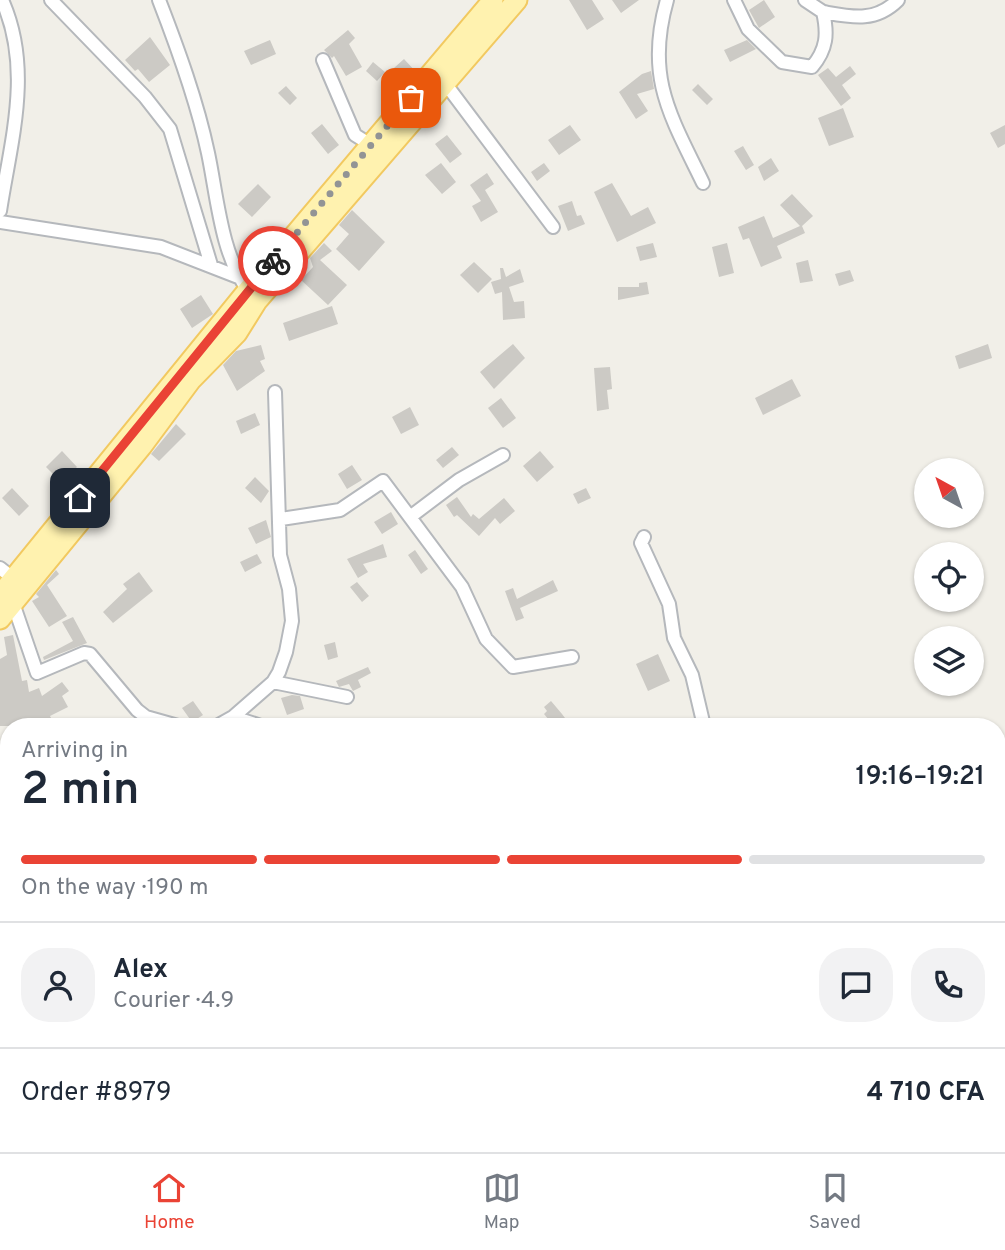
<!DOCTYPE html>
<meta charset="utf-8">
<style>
body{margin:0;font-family:Overpass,sans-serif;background:#f2f2f3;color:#1f2937;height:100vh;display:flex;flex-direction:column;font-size:26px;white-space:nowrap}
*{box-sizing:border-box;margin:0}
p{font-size:23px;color:#747a83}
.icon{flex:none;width:38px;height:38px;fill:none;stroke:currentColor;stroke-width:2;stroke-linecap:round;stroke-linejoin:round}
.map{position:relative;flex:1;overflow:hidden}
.details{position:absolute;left:0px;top:718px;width:1006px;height:436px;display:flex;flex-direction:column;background:#fff;border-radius:28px 28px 0 0;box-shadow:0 2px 5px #0004}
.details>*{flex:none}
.needle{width:46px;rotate:320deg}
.controls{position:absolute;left:914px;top:458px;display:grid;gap:14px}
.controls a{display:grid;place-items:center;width:70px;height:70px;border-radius:50%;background:#fff;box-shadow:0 2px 5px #0004;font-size:35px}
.pin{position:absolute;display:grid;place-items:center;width:60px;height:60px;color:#fff;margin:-30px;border-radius:14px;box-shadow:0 4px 10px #0006}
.courier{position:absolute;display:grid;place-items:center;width:70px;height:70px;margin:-35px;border:5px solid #ea4335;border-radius:50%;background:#fff;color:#222;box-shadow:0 2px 9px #0007}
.overview em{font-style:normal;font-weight:600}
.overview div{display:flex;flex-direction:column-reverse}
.overview{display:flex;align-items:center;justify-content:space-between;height:119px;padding:0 21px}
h1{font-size:46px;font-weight:600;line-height:52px}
.bar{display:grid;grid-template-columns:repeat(4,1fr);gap:10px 7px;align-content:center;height:84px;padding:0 21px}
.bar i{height:9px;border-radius:5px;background:#e0e1e3}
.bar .on{background:#ea4335}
.bar p{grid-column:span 4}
.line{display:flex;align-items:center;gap:18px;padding:0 21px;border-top:2px solid #e0e1e3}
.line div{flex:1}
.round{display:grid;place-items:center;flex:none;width:74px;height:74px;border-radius:28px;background:#f2f2f3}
.tabs{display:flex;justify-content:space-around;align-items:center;height:98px;border-top:2px solid #e0e1e3;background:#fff;font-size:19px;color:#747a83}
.tabs a{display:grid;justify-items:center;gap:4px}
.tabs .on{color:#ea4335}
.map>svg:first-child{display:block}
.building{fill:#cccac5}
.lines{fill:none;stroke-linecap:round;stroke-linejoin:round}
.minor-casing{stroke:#b5b8bc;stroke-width:16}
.primary-casing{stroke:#f2c960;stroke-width:23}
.minor{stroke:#fff;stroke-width:12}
.primary{stroke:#fff2af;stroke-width:19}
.done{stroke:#929495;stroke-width:7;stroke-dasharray:0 12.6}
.route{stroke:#ea4335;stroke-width:9}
</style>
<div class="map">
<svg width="1005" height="1152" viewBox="0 0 1005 1152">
<rect width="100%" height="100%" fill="#f1efe8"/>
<path class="building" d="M569,0H592L604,19L587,30Z
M612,0H639L621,13Z
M764,0L775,17L759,28L749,10Z
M348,30L355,38L349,44L362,67L346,76L334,56L332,58L324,50Z
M150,37L170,65L149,82L138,69L135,71L125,60Z
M270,40L276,54L251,65L244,51Z
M747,40L756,49L730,62L724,50Z
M404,59L416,72L398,93L384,77Z
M373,62L385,72L377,81L366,71Z
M850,66L856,74L842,85L851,98L841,106L818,75L828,68L836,77Z
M651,71L654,89L637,94L648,111L636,119L619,92L642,74Z
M698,84L713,99L707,105L692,90Z
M286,86L297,98L290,105L278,93Z
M843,108L854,137L829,146L818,118Z
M322,124L339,145L328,154L311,133Z
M570,125L581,140L559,155L548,140Z
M1005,125V144L998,148L990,133Z
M447,135L462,154L450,163L435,144Z
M743,146L754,165L746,170L734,151Z
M771,158L779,171L764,181L758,167Z
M441,163L456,182L442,194L425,175Z
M544,163L550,171L537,181L531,172Z
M487,173L494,184L485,190L498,212L481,222L472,206L481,201L470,185Z
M612,183L631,216L648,207L656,223L617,242L594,192Z
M258,184L271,197L252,217L238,204Z
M792,194L813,216L802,226L805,233L777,246L782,258L761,267L749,238L743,240L738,227L764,216L773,238L800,226L780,205Z
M572,201L577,216L581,215L585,224L568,231L558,206Z
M352,210L385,242L359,271L336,249L349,234L339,225Z
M324,243L332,251L320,260L347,285L328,305L301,280L313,267L310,258Z
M653,243L657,257L640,261L636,247Z
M727,243L734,273L719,277L712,247Z
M808,260L813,281L800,283L796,263Z
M474,262L492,279L478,293L460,275Z
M500,268H503L506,277L520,269L524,282L509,287L514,302L524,301L525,318L503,320L502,292L495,294L491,282L501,279Z
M850,270L854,281L839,286L835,274Z
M647,282L649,294L618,300V287H639V283Z
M201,295L213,314L192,328L180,309Z
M332,306L338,324L289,341L283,323Z
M513,344L525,358L494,389L480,372Z
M988,344L992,358L959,369L955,356Z
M261,345L265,359L260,361L265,371L237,391L223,365L236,351Z
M610,367L612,389L607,390L609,409L597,411L594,368Z
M792,379L801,396L763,415L755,398Z
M501,398L516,418L503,428L488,408Z
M410,407L419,425L401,434L392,417Z
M255,413L260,425L241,434L236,421Z
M176,424L186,434L159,461L151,454Z
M452,447L459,455L443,468L436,460Z
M62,451L77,467L61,482L46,467Z
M540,451L554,467L537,482L523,466Z
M352,465L362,480L347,489L338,474Z
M255,477L269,491L261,503L245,488Z
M12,488L29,506L19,516L2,498Z
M586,488L591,498L578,504L573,494Z
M457,497L471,517L473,514L479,519L504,498L515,511L500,524L495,518L479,536L457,515L454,517L446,505Z
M391,512L398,524L382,534L374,522Z
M266,520L271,537L256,544L248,528Z
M383,544L387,557L363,564L368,572L358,578L347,559Z
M415,550L428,569L421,574L408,555Z
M257,554L262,563L245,572L240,562Z
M56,570L59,574L47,585L67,616L49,627L32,601L39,597L36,594Z
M139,572L153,591L113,623L103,612L127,589L123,584Z
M553,580L558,591L520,608L524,618L516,621L505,591L513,588L517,599Z
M357,582L369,596L362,602L350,587Z
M73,617L87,643L44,660L43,657L73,641L62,622Z
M13,635L22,681L27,680L29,692L39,688L42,696L62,682L69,691L62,696L68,707L50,716L55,726H0V659L7,655L4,637Z
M335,642L338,657L328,660L324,645Z
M658,654L670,681L648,691L636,664Z
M368,667L371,673L358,680L361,687L353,691L349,684L339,687L336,681Z
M292,695L300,696L304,709L287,715L281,698Z
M193,701L203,715L192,722L182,708Z
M551,701L562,714L571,726H554L544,714L547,711L544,707Z"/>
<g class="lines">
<defs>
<path id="minor" d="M51,0L145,97L170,129L211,265
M159,0C178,49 197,101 208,153C217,195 221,255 248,290
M667,0C645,77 670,115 703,183
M734,0L748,29L782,62L812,67C827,49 828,34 823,12L805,0
M823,12C851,17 875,23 898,0
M323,60L355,135L371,145
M445,83L553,227
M0,211C11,140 33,69 2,0
M0,222L161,247L238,277
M410,517L459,480L503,455
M281,519L340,510L383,481L462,587L486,639L513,667L572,657
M644,537L641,543L669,604L674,638L692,675L704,726
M0,568L14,579
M13,603L37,673L84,653L90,654L137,710L146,717L178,726
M273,682L347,697
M233,717L273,682L279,672L286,652L292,621L289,589L280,555L275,392
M217,726L233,717L261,726
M998,831L1005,825
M0,990L9,999
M998,1111L1005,1105
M112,1144L113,1152
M428,1144L430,1152
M722,1144L728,1152
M844,1144L846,1152
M950,1152L959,1144"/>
<path id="primary" d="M0,595L248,290L493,0
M0,619L142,446L191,380L237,333L257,301L517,0"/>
</defs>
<use href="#minor" class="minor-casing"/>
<use href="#primary" class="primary-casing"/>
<use href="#minor" class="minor"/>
<use href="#primary" class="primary"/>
</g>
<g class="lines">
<path class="done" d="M273,261L411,98"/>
<path class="route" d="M80,498L273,261"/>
</g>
</svg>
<div class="controls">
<a><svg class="needle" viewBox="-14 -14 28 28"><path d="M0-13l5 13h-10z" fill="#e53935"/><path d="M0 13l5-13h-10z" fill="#747a83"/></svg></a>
<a><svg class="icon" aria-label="locate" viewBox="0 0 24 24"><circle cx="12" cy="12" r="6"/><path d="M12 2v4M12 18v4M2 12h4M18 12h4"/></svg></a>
<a><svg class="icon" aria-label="layers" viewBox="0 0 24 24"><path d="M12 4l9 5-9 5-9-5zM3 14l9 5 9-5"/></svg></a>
</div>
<div class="pin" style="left:411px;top:98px;background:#ea580c"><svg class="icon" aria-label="bag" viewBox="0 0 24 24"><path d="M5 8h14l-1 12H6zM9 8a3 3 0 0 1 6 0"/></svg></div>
<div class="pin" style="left:80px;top:498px;background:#1f2937"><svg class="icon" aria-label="home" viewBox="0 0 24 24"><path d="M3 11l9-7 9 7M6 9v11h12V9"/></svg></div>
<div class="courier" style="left:273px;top:261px"><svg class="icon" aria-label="bike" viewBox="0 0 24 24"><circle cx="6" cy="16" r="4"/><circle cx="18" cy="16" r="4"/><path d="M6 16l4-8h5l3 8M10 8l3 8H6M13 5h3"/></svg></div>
<section class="details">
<div class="overview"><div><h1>2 min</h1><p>Arriving in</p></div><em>19:16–19:21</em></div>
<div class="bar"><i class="on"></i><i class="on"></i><i class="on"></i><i></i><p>On the way · 190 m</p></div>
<div class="line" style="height:126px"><a class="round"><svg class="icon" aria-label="person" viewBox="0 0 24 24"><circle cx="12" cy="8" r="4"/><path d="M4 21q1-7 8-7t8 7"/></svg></a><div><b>Alex</b><p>Courier · 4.9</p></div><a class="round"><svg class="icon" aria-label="chat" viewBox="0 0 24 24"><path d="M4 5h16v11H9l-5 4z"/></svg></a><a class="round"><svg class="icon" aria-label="phone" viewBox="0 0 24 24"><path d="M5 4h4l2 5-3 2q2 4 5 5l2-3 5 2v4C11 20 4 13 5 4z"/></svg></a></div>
<div class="line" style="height:91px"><div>Order #8979</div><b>4 710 CFA</b></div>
</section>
</div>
<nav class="tabs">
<a class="on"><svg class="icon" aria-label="home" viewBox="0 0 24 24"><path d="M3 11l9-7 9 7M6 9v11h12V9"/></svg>Home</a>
<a><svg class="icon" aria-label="map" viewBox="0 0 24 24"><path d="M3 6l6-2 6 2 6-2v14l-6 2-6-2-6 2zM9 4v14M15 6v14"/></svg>Map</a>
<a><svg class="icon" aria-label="saved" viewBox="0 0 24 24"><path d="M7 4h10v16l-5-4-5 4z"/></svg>Saved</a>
</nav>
